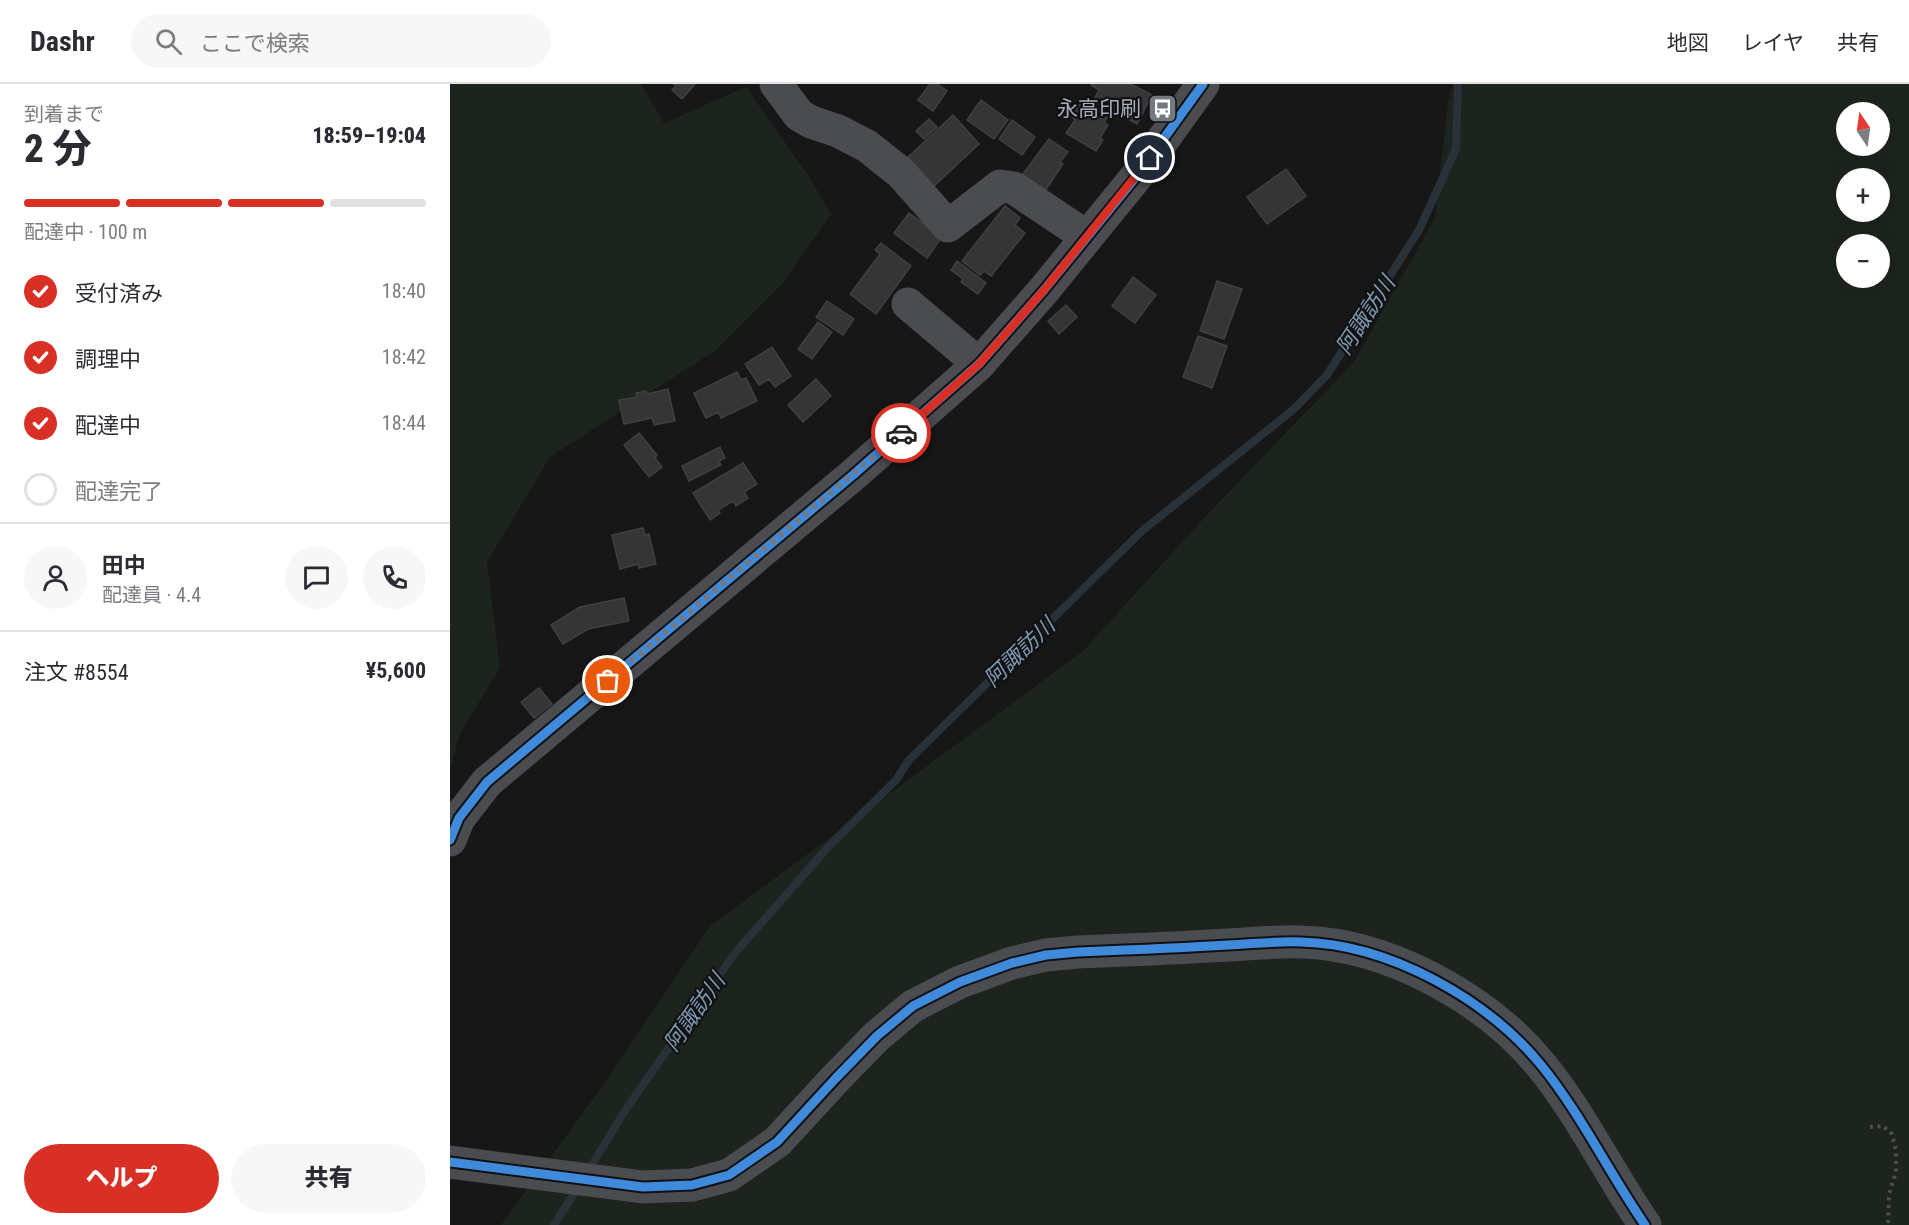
<!DOCTYPE html>
<html lang="ja">
<meta charset="utf-8">
<style>
body{margin:0;font-family:"Roboto Condensed","Noto Sans JP",sans-serif;background:#f7f7f7;color:#2b2b33;height:100vh;display:flex;flex-direction:column;font-size:22px;white-space:nowrap}
*{box-sizing:border-box;margin:0}
p{font-size:20px;color:#7c7c81}
.icon{flex:none;width:33px;height:33px;fill:none;stroke:currentColor;stroke-width:2;stroke-linecap:round;stroke-linejoin:round}
.map{position:relative;flex:1;overflow:hidden}
.side{display:flex;flex-direction:column;background:#fff;width:450px}
.side>*{flex:none}
.needle{width:39px;rotate:347deg}
.controls{position:absolute;left:1386px;top:18px;display:grid;gap:12px}
.controls a{display:grid;place-items:center;width:54px;height:54px;border-radius:50%;background:#fff;box-shadow:0 6px 24px #0002;font-size:30px}
.pin{position:absolute;display:grid;place-items:center;width:51px;height:51px;color:#fff;margin:-26px;border:3px solid #fff;border-radius:50%;box-shadow:0 2px 6px #0007}
.courier{position:absolute;display:grid;place-items:center;width:60px;height:60px;margin:-30px;border:4px solid #d93025;border-radius:50%;background:#fff;color:#222;box-shadow:0 2px 8px #0007}
.head em{font-style:normal;font-weight:800}
.head div{display:flex;flex-direction:column-reverse}
.head{display:flex;align-items:center;justify-content:space-between;height:102px;padding:0 24px}
h1{font-size:39px;font-weight:800;line-height:45px}
.bar{display:grid;grid-template-columns:repeat(4,1fr);gap:9px 6px;align-content:center;height:72px;padding:0 24px}
.bar i{height:8px;border-radius:4px;background:#e1e1e2}
.bar .selected{background:#d93025}
.bar p{grid-column:span 4}
.line{display:flex;align-items:center;gap:15px;padding:0 24px;border-top:2px solid #e1e1e2}
.line div{flex:1}
.round{display:grid;place-items:center;flex:none;width:63px;height:63px;border-radius:32px;background:#f7f7f7}
ol{padding:0 24px;list-style:none}
li{display:flex;align-items:center;gap:18px;height:66px}
li p{margin-inline-start:auto}
li .icon{padding:6px;border-radius:50%;background:#d93025;color:#fff;stroke-width:4}
li:last-child{color:#7c7c81}
li i{width:33px;height:33px;border:3px solid #e1e1e2;border-radius:50%}
.cta{display:flex;gap:12px;margin-top:auto;padding:12px 24px}
.cta a{flex:1;height:69px;border-radius:36px;background:#d93025;color:#fff;font-size:24px;font-weight:800;line-height:69px;text-align:center}
.cta a+a{background:#f7f7f7;color:#2b2b33}
header{display:flex;align-items:center;gap:36px;box-sizing:border-box;height:84px;padding:0 30px;background:#fff;border-bottom:2px solid #e1e1e2}
header strong{font-size:28px}
nav{display:flex;gap:33px;margin-inline-start:auto;font-size:21px}
.search{width:420px;height:54px;background:#f7f7f7;display:flex;align-items:center;gap:15px;box-sizing:border-box;padding:0 21px;border-radius:33px;color:#7c7c81;font-size:22px}
main{display:flex;flex:1;min-height:0}
.map>svg:first-child{display:block}
.green{fill:#1d241e;fill-rule:evenodd}
.lines{fill:none;stroke-linecap:round;stroke-linejoin:round}
.stream{stroke:#2a3239;stroke-width:8}
.building{fill:#353536;stroke:#3f4043;stroke-width:1.5}
.path{stroke:#4d4e52;stroke-width:4;stroke-dasharray:3 4.5;stroke-linecap:butt}
.minor{stroke:#4b4c50;stroke-width:33}
.cycleway-casing{stroke:#111113;stroke-width:13}
.cycleway{stroke:#408adc;stroke-width:9}
.done{stroke:#757880;stroke-width:6;stroke-dasharray:0 10.8}
.route{stroke:#d93025;stroke-width:8}
.labels{text-anchor:middle;stroke-width:4.5;stroke-linejoin:round;paint-order:stroke}
.poi-label{font-size:21px;fill:#a8adb8;stroke:#111113;text-anchor:end}
.water-label{font-size:22px;font-style:italic;fill:#7f9bb3;stroke:#111113}
</style>
<header>
<strong>Dashr</strong>
<div class="search"><svg class="icon" aria-label="search" viewBox="0 0 24 24"><circle cx="10" cy="10" r="6"/><path d="M15 15l6 6"/></svg>ここで検索</div>
<nav><a>地図</a><a>レイヤ</a><a>共有</a></nav>
</header>
<main>
<section class="side">
<div class="head"><div><h1>2 分</h1><p>到着まで</p></div><em>18:59–19:04</em></div>
<div class="bar"><i class="selected"></i><i class="selected"></i><i class="selected"></i><i></i><p>配達中 · 100 m</p></div>
<ol>
<li><svg class="icon" aria-label="check" viewBox="0 0 24 24"><path d="M5 12l5 5 9-10"/></svg>受付済み<p>18:40</p></li>
<li><svg class="icon" aria-label="check" viewBox="0 0 24 24"><path d="M5 12l5 5 9-10"/></svg>調理中<p>18:42</p></li>
<li><svg class="icon" aria-label="check" viewBox="0 0 24 24"><path d="M5 12l5 5 9-10"/></svg>配達中<p>18:44</p></li>
<li><i></i>配達完了</li>
</ol>
<div class="line" style="height:108px"><a class="round"><svg class="icon" aria-label="person" viewBox="0 0 24 24"><circle cx="12" cy="8" r="4"/><path d="M4 21q1-7 8-7t8 7"/></svg></a><div><b>田中</b><p>配達員 · 4.4</p></div><a class="round"><svg class="icon" aria-label="chat" viewBox="0 0 24 24"><path d="M4 5h16v11H9l-5 4z"/></svg></a><a class="round"><svg class="icon" aria-label="phone" viewBox="0 0 24 24"><path d="M5 4h4l2 5-3 2q2 4 5 5l2-3 5 2v4C11 20 4 13 5 4z"/></svg></a></div>
<div class="line" style="height:78px"><div>注文 #8554</div><b>¥5,600</b></div>
<div class="cta"><a>ヘルプ</a><a>共有</a></div>
</section>
<div class="map">
<svg width="1459" height="1141" viewBox="0 0 1459 1141">
<rect width="100%" height="100%" fill="#171717"/>
<path class="green" d="M0,0H191L214,39L296,3L358,91L381,130L332,200L266,266L100,373L37,478L50,584L10,650L0,685Z
M1003,0H1459V1141H51L151,1004L260,842L633,567L753,435L904,278L985,134L998,18ZM1396,28H1430V62H1396ZM1396,94H1430V128H1396ZM1396,160H1430V194H1396Z"/>
<g class="lines">
<path class="stream" d="M139,1086L174,1028L285,869L379,762L446,696L459,676L692,447L844,325L877,291L969,146L1006,65L1008,0
M104,1141L129,1102"/>
</g>
<path class="building" d="M223,0H245L232,15L222,6L226,2Z
M480,0H487L497,7L483,27L468,16Z
M642,0H681L702,11L687,40L643,17L649,6L641,1Z
M633,15L659,31L654,38L658,41L650,54L653,56L646,67L616,49L625,36L622,33Z
M531,16L558,36L544,55L517,36Z
M503,31L529,60L483,103L457,74Z
M479,35L487,43L474,55L466,47Z
M562,36L585,53L572,71L549,55Z
M599,55L618,68L610,78L613,80L593,110L570,94Z
M836,85L856,112L817,140L797,113Z
M555,122L570,134L565,141L575,149L541,192L534,187L530,191L512,177Z
M459,129L492,153L477,174L444,149Z
M431,159L461,182L426,230L400,210L430,170L425,166Z
M507,177L536,199L528,210L511,198L513,195L501,186Z
M683,193L706,211L685,239L662,222Z
M767,197L792,205L774,255L750,247Z
M377,217L404,235L393,251L366,233Z
M616,221L627,233L609,250L598,237Z
M368,238L382,248L362,275L348,265Z
M748,252L777,262L762,304L733,293Z
M322,263L341,292L325,303L319,295L309,301L295,280Z
M287,288L291,296L296,294L307,317L271,334L268,328L256,334L244,309Z
M366,295L381,312L353,338L338,321Z
M218,305L225,337L204,341L202,334L174,340L169,316L187,313L186,309L196,307L197,310Z
M189,349L207,371L205,374L212,383L199,393L174,361Z
M270,363L275,374L269,377L271,381L239,397L232,382Z
M293,379L307,400L294,408L298,414L286,422L283,417L268,426L270,429L260,436L243,409Z
M193,444L195,451L199,450L206,480L189,484L188,480L170,485L162,451Z
M174,514L179,537L138,545L113,560L101,541L130,523Z
M89,604L102,620L84,634L71,618Z"/>
<g class="lines">
<path class="path" d="M1420,1043L1433,1042L1442,1050L1446,1067V1088L1439,1110L1438,1141"/>
<path class="minor" d="M326,0L349,31L361,38L388,47L417,62L451,89L498,142L550,102L564,104L637,153
M458,220L529,280
M0,756L9,734L37,698L403,391L529,280L594,206L686,93L753,0
M0,1078L193,1103L242,1101L279,1091L327,1058L386,994L427,952L463,922L510,898L562,879L596,871L628,868C678,866 728,864 778,861C802,860 826,857 851,858C938,860 1036,914 1091,981C1131,1030 1159,1089 1195,1141"/>
<defs>
<path id="cycleway" d="M0,756L9,734L37,698L403,391L529,280L594,206L686,93L753,0
M0,1078L193,1103L242,1101L279,1091L327,1058L386,994L427,952L463,922L510,898L562,879L596,871L628,868C678,866 728,864 778,861C802,860 826,857 851,858C938,860 1036,914 1091,981C1131,1030 1159,1089 1195,1141"/>
</defs>
<use href="#cycleway" class="cycleway-casing"/>
<use href="#cycleway" class="cycleway"/>
</g>
<g class="lines">
<path class="done" d="M158,597L451,349"/>
<path class="route" d="M451,349L529,280L594,206L700,74"/>
</g>
<defs>
<symbol id="bus-square" viewBox="-11 -11 22 22"><rect x="-9" y="-9" width="18" height="18" rx="4" fill="#757880" stroke="#111113"/><path d="M-5-6H5V4H4V6H2V4H-2V6H-4V4H-5ZM-3.5-4V0h7V-4ZM-3.5 1.2v1.5H-2V1.2ZM2 1.2v1.5H3.5V1.2Z" fill="#fff"/></symbol>
</defs>
<g fill-rule="evenodd">
<use href="#bus-square" x="696" y="8" width="33" height="33"/>
</g>
<g class="labels">
<g class="poi-label">
<text x="691" y="32">永高印刷</text>
</g>
<g class="water-label">
<text transform="translate(915 231) rotate(-57)" y="8">阿諏訪川</text>
<text transform="translate(569 568) rotate(-44)" y="8">阿諏訪川</text>
<text transform="translate(244 928) rotate(-55)" y="8">阿諏訪川</text>
</g>
</g>
</svg>
<div class="controls">
<a><svg class="needle" viewBox="-14 -14 28 28"><path d="M0-13l5 13h-10z" fill="#e53935"/><path d="M0 13l5-13h-10z" fill="#7c7c81"/></svg></a>
<a>+</a>
<a>−</a>
</div>
<div class="pin" style="left:158px;top:597px;background:#ea580c"><svg class="icon" aria-label="bag" viewBox="0 0 24 24"><path d="M5 8h14l-1 12H6zM9 8a3 3 0 0 1 6 0"/></svg></div>
<div class="pin" style="left:700px;top:74px;background:#1f2937"><svg class="icon" aria-label="home" viewBox="0 0 24 24"><path d="M3 11l9-7 9 7M6 9v11h12V9"/></svg></div>
<div class="courier" style="left:451px;top:349px"><svg class="icon" aria-label="car" viewBox="0 0 24 24"><path d="M5 17H2v-5l4-1 3-4h7l3 4 3 1v5h-3M9 17h6M6 11h13"/><circle cx="7" cy="17" r="2"/><circle cx="17" cy="17" r="2"/></svg></div>
</div>
</main>
